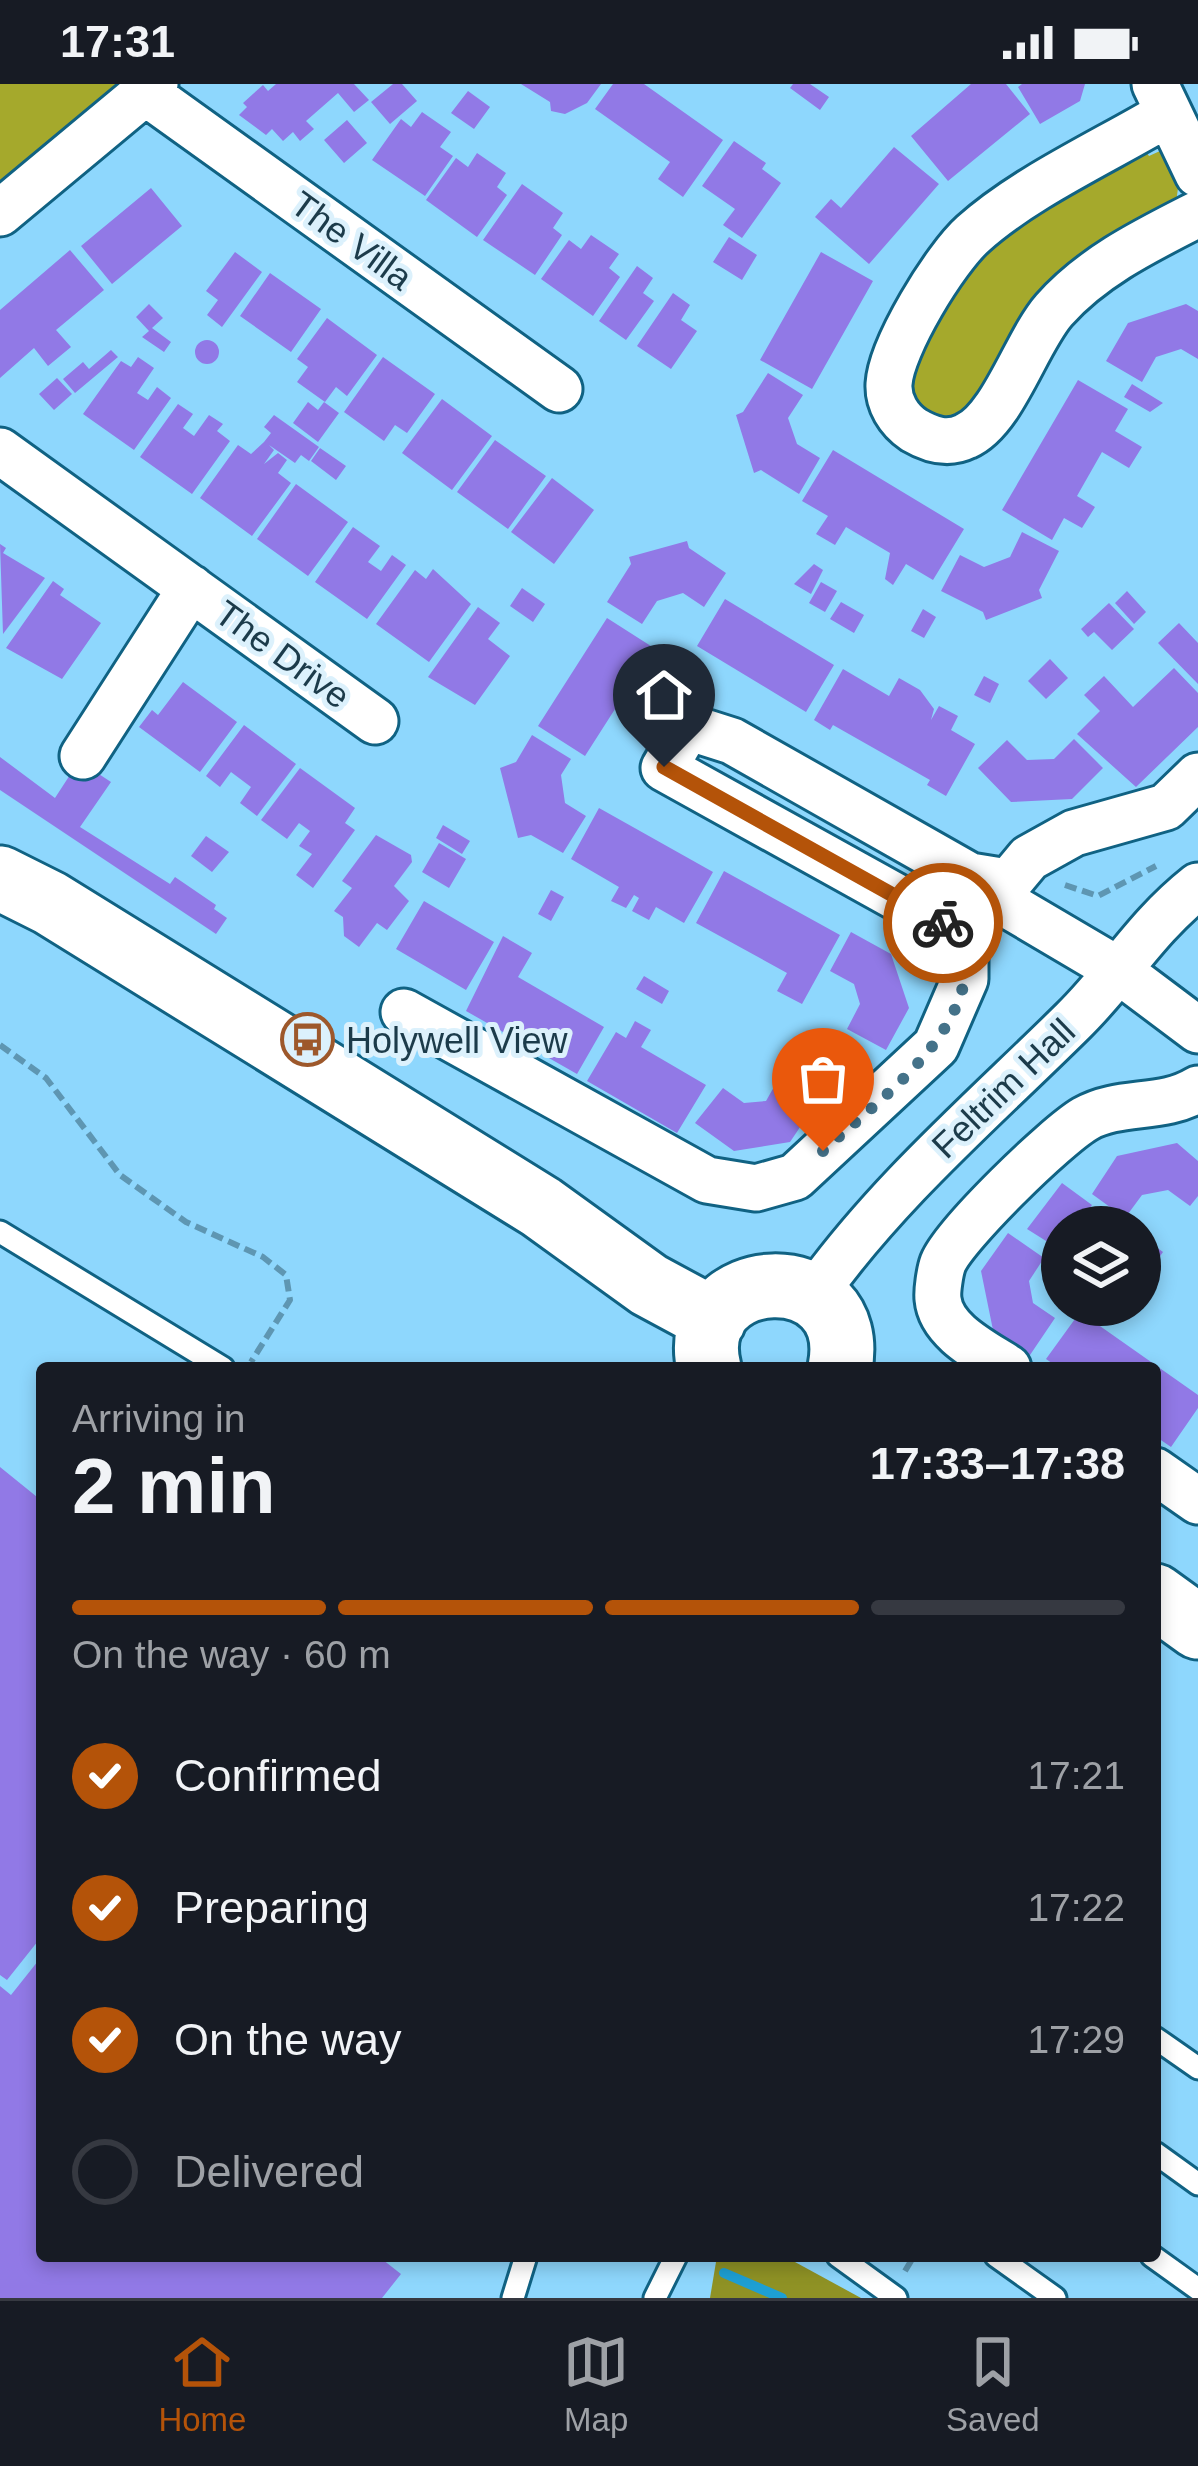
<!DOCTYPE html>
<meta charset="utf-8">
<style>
body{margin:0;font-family:Arial,sans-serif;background:#242831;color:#f1f3f6;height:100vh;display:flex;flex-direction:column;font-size:45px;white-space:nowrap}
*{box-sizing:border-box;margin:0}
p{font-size:39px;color:#9ea1a6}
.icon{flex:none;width:66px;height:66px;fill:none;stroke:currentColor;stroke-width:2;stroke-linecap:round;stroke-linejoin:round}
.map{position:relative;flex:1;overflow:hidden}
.sheet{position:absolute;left:36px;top:1278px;width:1125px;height:900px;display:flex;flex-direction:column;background:#171b24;border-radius:12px;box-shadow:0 6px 18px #0003}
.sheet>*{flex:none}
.controls{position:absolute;left:1041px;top:1122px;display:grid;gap:24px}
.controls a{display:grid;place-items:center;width:120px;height:120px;border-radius:50%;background:#171b24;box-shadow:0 6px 18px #0003;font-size:60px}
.pin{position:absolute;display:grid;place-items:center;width:102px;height:102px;color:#fff;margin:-123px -51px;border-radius:50% 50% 50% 0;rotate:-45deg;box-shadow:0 0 12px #0007}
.pin .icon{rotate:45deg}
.courier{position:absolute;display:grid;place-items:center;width:120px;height:120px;margin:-60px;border:9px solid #b45309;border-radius:50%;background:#fff;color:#222;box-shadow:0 3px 15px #0007}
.overview em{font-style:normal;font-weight:700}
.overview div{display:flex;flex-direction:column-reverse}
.overview{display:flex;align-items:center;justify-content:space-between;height:204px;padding:0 36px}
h1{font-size:78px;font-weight:700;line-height:90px}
.bar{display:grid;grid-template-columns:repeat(4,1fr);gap:18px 12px;align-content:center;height:144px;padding:0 36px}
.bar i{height:15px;border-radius:9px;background:#363941}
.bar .current{background:#b45309}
.bar p{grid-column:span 4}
ol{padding:0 36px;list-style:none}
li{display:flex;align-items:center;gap:36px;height:132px}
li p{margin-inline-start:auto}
li .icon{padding:12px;border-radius:50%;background:#b45309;color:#fff;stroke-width:4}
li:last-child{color:#9ea1a6}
li i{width:66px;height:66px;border:6px solid #363941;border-radius:50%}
.status{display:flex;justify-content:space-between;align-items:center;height:84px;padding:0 60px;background:#171b24;direction:ltr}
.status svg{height:33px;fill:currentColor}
.menu{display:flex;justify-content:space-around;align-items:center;height:168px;border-top:3px solid #363941;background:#171b24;font-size:33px;color:#9ea1a6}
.menu a{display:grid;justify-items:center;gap:6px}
.menu .current{color:#b45309}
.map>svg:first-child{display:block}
.green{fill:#a5a92c}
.forest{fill:#8f9225}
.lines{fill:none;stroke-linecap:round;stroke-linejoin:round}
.stream{stroke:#1e9fd3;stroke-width:10}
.building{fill:#9179e6}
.lane-casing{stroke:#106283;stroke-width:27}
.street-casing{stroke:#106283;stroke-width:51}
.secondary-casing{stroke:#106283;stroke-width:69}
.path{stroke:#5e96b2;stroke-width:6;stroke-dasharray:12 6;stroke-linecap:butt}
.lane{stroke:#fff;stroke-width:21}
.street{stroke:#fff;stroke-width:45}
.secondary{stroke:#fff;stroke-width:63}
.done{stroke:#447289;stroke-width:12;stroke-dasharray:0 21.6}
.route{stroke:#b45309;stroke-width:15}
.labels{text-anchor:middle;stroke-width:10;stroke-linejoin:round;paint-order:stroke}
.street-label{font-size:36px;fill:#1c3b4a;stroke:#dcf1fc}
.poi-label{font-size:36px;fill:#1c3b4a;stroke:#dcf1fc;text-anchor:start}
</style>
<div class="status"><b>17:31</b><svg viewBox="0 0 49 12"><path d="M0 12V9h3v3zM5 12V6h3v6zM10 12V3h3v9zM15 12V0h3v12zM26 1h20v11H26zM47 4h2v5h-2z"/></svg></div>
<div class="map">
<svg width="1198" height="2214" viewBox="0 0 1198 2214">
<rect width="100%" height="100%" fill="#8ed7fd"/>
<path class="green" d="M0,0H118L0,100Z
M1145,66L1149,72L1160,67L1178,104L1176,119L949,341L919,330L908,294L922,259L988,153Z"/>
<path class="forest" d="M717,2172H784L861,2214H710Z"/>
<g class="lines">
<path class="stream" d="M724,2189L782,2214"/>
</g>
<path class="building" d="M276,0H354L369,16L354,28L338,9L306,37L314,45L300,57L293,48L283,57L272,45L266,51L239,31L247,23L243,19L263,1L268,7Z
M393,0H402L417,17L390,40L371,18Z
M521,0H601L587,19L565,30L551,27L550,18Z
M613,0H644L723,56L683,113L658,95L670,78L595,25Z
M793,0H810L829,13L820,26L790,4Z
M971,0H1006L1030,30L948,97L911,52Z
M1022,0H1085L1080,17L1040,40L1018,3Z
M468,7L490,23L474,45L451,29Z
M422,28L451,48L440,63L453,72L425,112L372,76L401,35L411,43Z
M347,36L367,59L344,79L324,56Z
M734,57L766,79L762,85L781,99L742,154L723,141L735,125L702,102Z
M894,63L939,100L869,180L815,133L831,115L841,124Z
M477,69L506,89L497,103L507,111L477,153L426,116L456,74L468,83Z
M522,100L563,129L553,144L562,151L535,191L483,156Z
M151,104L182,142L112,200L81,162Z
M591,151L619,170L609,184L620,193L593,232L541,195L569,156L581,165Z
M729,153L757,171L742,196L713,178Z
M70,166L104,206L56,246L71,263L48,282L34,264L0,294V226Z
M235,168L262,188L222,243L207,231L218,216L206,207Z
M821,168L873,197L812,305L760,276Z
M637,182L653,194L643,209L654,217L626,256L599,237Z
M270,189L321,225L291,268L240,232Z
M673,209L690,221L681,236L697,247L671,285L637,262Z
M149,220L163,234L152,244L171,258L164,268L142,253L149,247L136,233Z
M1186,220L1198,227V275L1181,265L1156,273L1142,298L1106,277L1128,239Z
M327,234L377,271L347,312L336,303L325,318L297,298L308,283L297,275Z
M195 268a12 12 0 1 1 24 0a12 12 0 1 1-24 0Z
M111,266L118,273L75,309L63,295L83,278L89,285Z
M138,273L154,284L137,309L148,316L157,303L171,314L134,366L83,330L121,277L131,283Z
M383,273L435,310L407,349L395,341L384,357L344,328Z
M768,289L803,311L788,334L797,360L820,374L799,410L761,386L754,389L736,331L743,328Z
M57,294L72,310L54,326L39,310Z
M1078,296L1128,325L1115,347L1142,363L1129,384L1102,368L1077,412L1095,423L1082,444L1064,434L1052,456L1002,426Z
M1132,300L1163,319L1150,328L1124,313Z
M442,315L492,352L452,406L402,369Z
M308,318L318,326L324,318L339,329L318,358L293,339Z
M178,320L193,330L183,344L194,352L209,331L223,340L217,347L230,357L192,410L140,373Z
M274,331L319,363L309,377L301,371L295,379L269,361L274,366L264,380L278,369L287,376L278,389L291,399L252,452L200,414L238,361L251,370L264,358L271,349L264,343Z
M495,356L546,392L508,445L457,408Z
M320,364L346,382L336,396L311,377Z
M833,366L964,445L933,496L906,480L893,501L885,495L890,469L846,443L835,461L816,450L828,432L802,417Z
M552,394L594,426L554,480L511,448Z
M296,400L348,438L308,492L257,455Z
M353,443L380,462L368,478L381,487L392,471L406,481L367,535L315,498Z
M1022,448L1059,467L1039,506L1042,514L986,536L983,528L941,507L960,471L984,483L1010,473Z
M687,457L689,464L726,489L704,523L683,509L657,517L642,540L607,518L631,480L629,473Z
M0,460L6,464L3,469L45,494L3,550Z
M814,480L823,486L811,510L794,500Z
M433,485L471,520L429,578L376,540L415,486L426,495Z
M53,497L64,505L60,511L101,539L62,595L6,564Z
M821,498L837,507L825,528L809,519Z
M522,504L545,520L533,538L510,522Z
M1127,507L1146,528L1134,540L1115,519Z
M725,515L834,581L806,628L697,562Z
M841,518L864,531L854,549L830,535Z
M1109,519L1134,545L1112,566L1094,548L1088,553L1081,545Z
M478,523L500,539L488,555L510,572L475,621L428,593Z
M923,525L936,533L924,554L911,547Z
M607,534L654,564L585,672L538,642Z
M1179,539L1198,559V600L1158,559Z
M1050,575L1068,594L1046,615L1028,597Z
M1174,584L1198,609V643L1136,703L1077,650L1100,627L1084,611L1104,592L1133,623Z
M843,585L889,612L899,594L920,606L934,625L931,636L939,622L958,632L951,646L975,660L946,712L927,701L930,696L833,641L830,646L814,636Z
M984,592L999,600L990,619L974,611Z
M183,598L237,638L200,688L139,643L152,626L158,631Z
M244,641L296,680L257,732L240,719L251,703L231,688L220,703L206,692Z
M532,651L571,675L561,691L565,719L586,732L563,769L531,751L518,754L500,684L516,678Z
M1074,655L1103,684L1072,715L1011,718L978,684L1007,656L1027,676L1054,675Z
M0,673L55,714L79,677L111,698L80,743L170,800L175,793L216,821L214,825L227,834L216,850L0,706Z
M300,684L355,724L345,739L355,746L313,804L296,791L312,770L299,762L310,747L299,739L287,755L261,736Z
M599,724L713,788L684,839L656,823L649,836L632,827L639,814L634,811L626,824L611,817L619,803L571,775Z
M443,741L470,757L462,770L436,754Z
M376,751L411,771L412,778L394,802L409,817L387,846L377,839L359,863L344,852L343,833L334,827L352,804L342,797Z
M206,752L229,768L212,788L191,772Z
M439,759L466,775L449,804L422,788Z
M724,787L840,851L802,920L777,907L787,889L696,839Z
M551,806L564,813L551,837L538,830Z
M424,817L494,858L466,906L396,865Z
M851,848L891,870L909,924L886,966L847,945L860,920L854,900L830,887Z
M503,852L532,869L518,893L604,943L577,990L466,927Z
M644,892L669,907L662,920L636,905Z
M635,937L651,946L641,963L706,1001L677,1049L587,997L616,948L626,954Z
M837,948L864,968L830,1016L803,997Z
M779,994L817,1018L790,1058L734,1067L695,1039L723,1004L744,1019L766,1017Z
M1177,1059L1198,1077V1112L1190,1122L1168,1106L1142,1111L1125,1134L1092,1110L1117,1072Z
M1062,1099L1092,1121L1076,1143H1062V1167L1027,1145Z
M1008,1149L1044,1174L1029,1197L1033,1219L1055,1234L1030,1271L993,1246L981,1187Z
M1152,1160L1163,1168L1145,1193L1140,1178Z
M1080,1228L1198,1311V1324L1171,1363L1155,1352V1284H1059L1046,1275Z
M0,1383L42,1417V1852L7,1896L0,1891Z
M42,1872V2172H378L401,2190L382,2214H0V1902L11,1911Z"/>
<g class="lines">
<defs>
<path id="lane" d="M0,1148L223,1284
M1155,1954L1198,1984
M1155,2069L1198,2100
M838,2172L896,2214
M996,2172L1055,2214
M1152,2172L1198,2205
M513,2214L526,2172
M655,2214L676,2172"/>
<path id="street" d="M1155,0L1198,90
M145,8L559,305
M1167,30C1107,66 1025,103 973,150C945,175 891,263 889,300C888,319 899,336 914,346C931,356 948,361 966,352C1003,336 1026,258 1054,226C1093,182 1147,156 1198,130
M0,129L155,0
M0,367L375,637
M83,672L191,504
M996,814L1118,886L1198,946
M965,851L664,684L688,643L732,657L970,792L1007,798
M404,928L707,1096L756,1104L795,1093L936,962L965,895V851L1029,774L1074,749L1166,723L1198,692
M813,1212C887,1108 983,1026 1073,937C1119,892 1145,844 1198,802
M1008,1284C984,1268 941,1248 938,1215C937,1207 940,1187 943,1179C955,1150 1056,1052 1085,1035C1120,1015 1162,1027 1198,1005
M1155,1387L1198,1417"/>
<path id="secondary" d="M0,794L50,819L541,1123L649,1201L714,1236
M709,1284C683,1179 862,1170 840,1284
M1155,1512L1198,1543"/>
</defs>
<use href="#lane" class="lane-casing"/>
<use href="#street" class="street-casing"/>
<use href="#secondary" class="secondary-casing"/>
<path class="path" d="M1065,801L1098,812L1156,782
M0,961L46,994L120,1091L186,1138L263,1173L286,1191L290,1216L251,1278
M905,2187L914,2172"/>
<use href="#lane" class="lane"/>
<use href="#street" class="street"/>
<use href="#secondary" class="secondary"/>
</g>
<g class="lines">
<path class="done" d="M823,1067C883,1011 982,946 965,851L943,839"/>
<path class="route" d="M664,683L943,839"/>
</g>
<defs>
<symbol id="bus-ring" viewBox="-11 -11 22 22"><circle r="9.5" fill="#dcf1fc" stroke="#9d582b" stroke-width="1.5"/><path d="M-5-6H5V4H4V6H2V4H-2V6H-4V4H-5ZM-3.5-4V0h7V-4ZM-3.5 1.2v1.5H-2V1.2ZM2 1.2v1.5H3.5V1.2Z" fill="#9d582b"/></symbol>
</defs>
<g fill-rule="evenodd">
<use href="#bus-ring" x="278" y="926" width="59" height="59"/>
</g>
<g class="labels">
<g class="street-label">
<text transform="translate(352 156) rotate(36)" y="13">The Villa</text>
<text transform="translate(283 570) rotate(36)" y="13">The Drive</text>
<text transform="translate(1003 1004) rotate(-44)" y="13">Feltrim Hall</text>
</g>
<g class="poi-label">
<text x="346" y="969">Holywell View</text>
</g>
</g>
</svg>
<div class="controls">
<a><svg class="icon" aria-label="layers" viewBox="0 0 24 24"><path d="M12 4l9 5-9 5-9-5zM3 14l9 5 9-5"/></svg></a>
</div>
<div class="pin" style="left:823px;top:1067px;background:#ea580c"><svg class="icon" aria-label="bag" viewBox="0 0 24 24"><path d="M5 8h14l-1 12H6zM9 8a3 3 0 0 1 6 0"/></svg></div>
<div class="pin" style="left:664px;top:683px;background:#1f2937"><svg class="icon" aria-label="home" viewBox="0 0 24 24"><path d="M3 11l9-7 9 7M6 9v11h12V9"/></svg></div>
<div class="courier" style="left:943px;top:839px"><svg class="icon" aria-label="bike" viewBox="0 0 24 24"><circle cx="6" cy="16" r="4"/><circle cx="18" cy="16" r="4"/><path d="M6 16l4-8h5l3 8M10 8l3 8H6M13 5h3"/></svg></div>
<section class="sheet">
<div class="overview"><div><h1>2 min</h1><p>Arriving in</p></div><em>17:33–17:38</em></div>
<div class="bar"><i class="current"></i><i class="current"></i><i class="current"></i><i></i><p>On the way · 60 m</p></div>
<ol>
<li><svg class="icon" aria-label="check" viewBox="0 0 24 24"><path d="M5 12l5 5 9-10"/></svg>Confirmed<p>17:21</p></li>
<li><svg class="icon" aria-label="check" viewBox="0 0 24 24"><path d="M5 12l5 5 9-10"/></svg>Preparing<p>17:22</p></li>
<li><svg class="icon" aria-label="check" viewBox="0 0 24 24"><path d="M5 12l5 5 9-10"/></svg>On the way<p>17:29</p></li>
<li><i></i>Delivered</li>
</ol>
</section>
</div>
<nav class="menu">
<a class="current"><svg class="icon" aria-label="home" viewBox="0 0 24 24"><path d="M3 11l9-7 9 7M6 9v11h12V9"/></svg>Home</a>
<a><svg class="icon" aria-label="map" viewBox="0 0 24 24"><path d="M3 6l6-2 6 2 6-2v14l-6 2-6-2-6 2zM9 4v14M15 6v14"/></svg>Map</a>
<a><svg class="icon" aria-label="saved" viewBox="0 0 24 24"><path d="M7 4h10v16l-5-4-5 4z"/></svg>Saved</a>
</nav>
